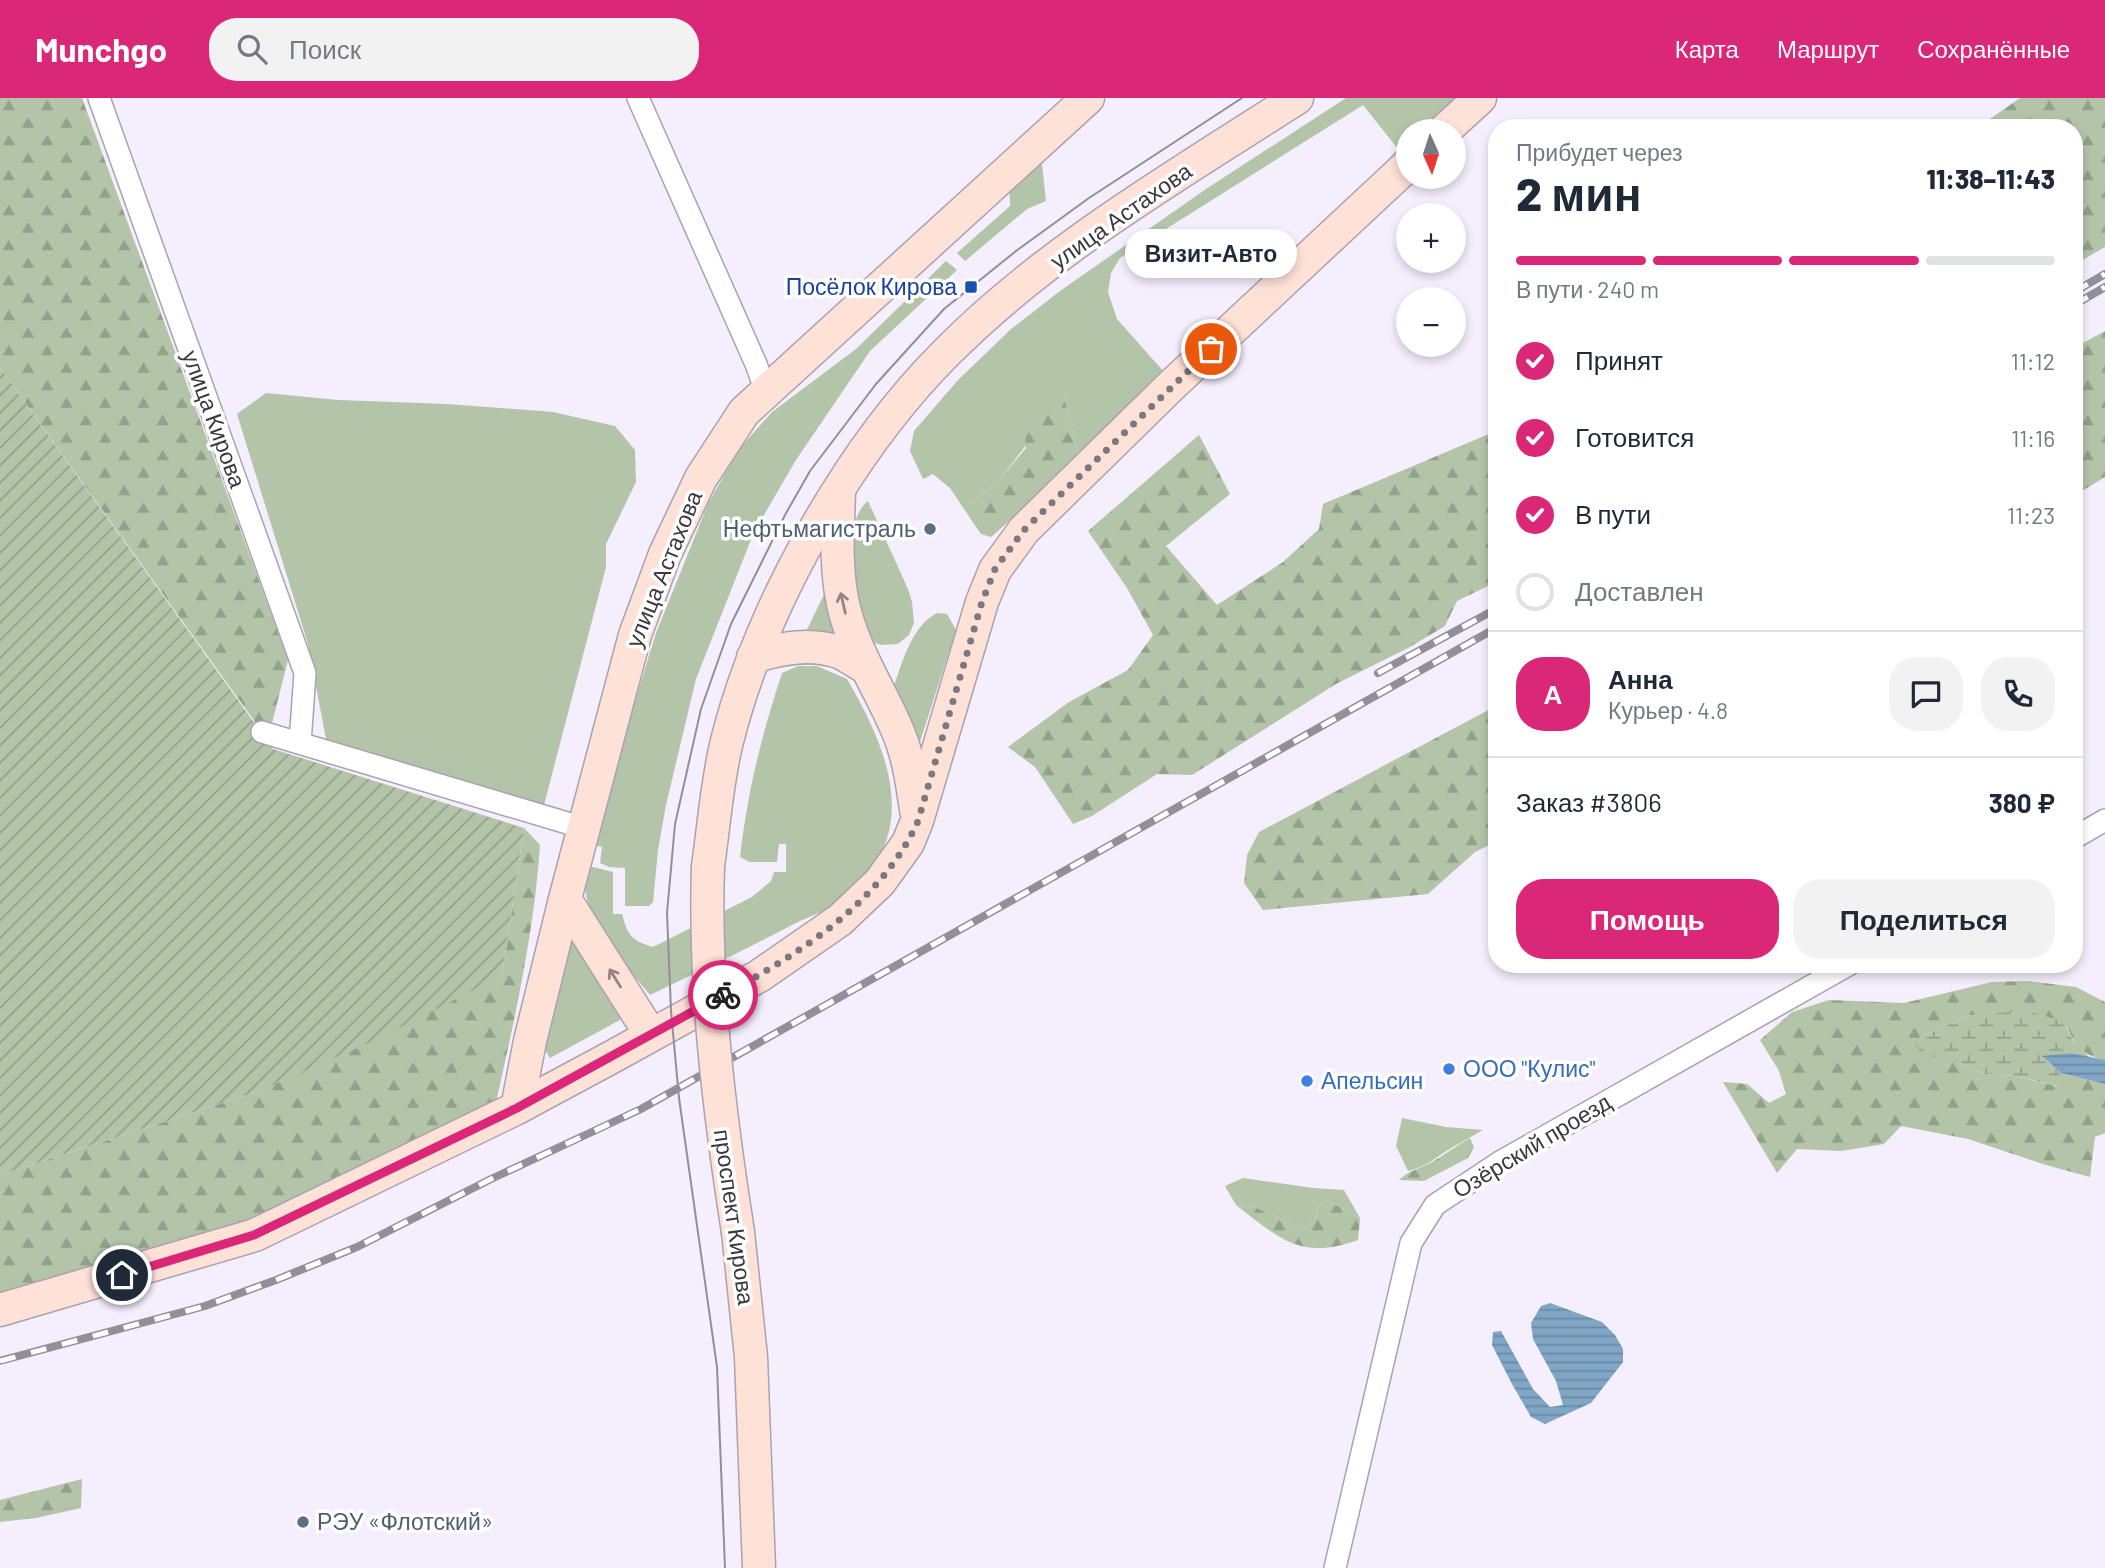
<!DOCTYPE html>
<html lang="ru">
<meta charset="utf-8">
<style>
body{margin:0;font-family:Barlow,sans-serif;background:#f2f2f3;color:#1f2937;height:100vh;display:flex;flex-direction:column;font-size:26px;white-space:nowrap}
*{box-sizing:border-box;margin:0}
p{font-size:23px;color:#747a83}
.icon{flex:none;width:38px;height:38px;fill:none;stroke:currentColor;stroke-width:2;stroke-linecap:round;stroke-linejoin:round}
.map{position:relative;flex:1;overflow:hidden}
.side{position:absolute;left:1488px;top:21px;width:595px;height:854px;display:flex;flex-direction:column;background:#fff;border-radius:28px;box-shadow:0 4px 10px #0003}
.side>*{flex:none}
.needle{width:46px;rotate:177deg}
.buttons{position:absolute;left:1396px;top:21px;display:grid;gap:14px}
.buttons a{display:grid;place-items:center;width:70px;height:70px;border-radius:50%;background:#fff;box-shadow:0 4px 10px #0003;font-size:35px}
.pin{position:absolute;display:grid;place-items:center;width:60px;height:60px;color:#fff;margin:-30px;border:4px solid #fff;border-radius:50%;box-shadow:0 2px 7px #0007}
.courier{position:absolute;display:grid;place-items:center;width:70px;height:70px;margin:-35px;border:5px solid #db2777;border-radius:50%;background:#fff;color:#222;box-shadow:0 2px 9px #0007}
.bubble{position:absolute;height:49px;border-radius:24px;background:#fff;box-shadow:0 4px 10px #0003;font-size:23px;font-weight:800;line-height:49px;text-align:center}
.head em{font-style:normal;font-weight:800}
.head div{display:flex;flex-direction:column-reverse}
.head{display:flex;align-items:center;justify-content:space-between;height:119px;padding:0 28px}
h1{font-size:46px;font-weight:800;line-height:52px}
.bar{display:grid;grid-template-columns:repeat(4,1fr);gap:10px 7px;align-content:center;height:84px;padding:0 28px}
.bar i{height:9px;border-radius:5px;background:#e0e1e3}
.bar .selected{background:#db2777}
.bar p{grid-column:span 4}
.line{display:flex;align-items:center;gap:18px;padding:0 28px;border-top:2px solid #e0e1e3}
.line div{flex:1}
.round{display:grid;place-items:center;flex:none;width:74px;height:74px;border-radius:28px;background:#f2f2f3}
ol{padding:0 28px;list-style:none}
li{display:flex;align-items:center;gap:21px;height:77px}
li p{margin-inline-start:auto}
li .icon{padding:7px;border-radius:50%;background:#db2777;color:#fff;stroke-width:4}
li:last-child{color:#747a83}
li i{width:38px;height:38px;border:4px solid #e0e1e3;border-radius:50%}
.cta{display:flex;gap:14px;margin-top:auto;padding:14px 28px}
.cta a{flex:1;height:80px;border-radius:28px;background:#db2777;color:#fff;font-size:28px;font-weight:800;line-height:80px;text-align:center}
.cta a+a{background:#f2f2f3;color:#1f2937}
header{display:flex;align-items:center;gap:42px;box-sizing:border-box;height:98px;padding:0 35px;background:#db2777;color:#fff}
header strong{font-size:33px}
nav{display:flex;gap:38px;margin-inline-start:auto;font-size:24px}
.search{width:490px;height:63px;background:#f2f2f3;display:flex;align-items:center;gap:18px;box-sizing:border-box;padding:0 24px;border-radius:28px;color:#747a83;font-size:26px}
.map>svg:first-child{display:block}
.green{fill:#b3c4a8}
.forest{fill:url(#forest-firs)}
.wetland{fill:url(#wetland-marsh)}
.garden{fill:url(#garden-furrows)}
.water{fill:url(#water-rules)}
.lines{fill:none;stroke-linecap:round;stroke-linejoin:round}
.street-casing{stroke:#a9a2b0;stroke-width:24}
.secondary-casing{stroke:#a9a2b0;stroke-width:35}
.street{stroke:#fff;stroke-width:21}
.secondary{stroke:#fee1d7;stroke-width:32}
.tram{stroke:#938e97;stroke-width:2}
.rail-casing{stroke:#938e97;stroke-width:8}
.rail{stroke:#fff;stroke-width:5;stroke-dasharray:16;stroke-linecap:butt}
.secondary-bridge-casing{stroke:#a9a2b0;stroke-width:35;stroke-linecap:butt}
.secondary-bridge{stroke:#fee1d7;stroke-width:32}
.oneway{stroke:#938483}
.done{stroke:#7c7880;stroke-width:7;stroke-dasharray:0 12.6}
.route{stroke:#db2777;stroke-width:9}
.transit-dot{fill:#1a4fb4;stroke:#fff;stroke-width:2.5}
.service-dot{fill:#5c6f8a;stroke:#fff;stroke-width:2.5}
.shop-dot{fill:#3f7fe0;stroke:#fff;stroke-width:2.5}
.labels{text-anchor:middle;stroke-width:7;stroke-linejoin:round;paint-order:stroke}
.street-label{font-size:23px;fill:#3b383e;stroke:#fff}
.transit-label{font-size:23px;fill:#164399;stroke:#fff;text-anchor:end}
.service-label{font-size:23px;fill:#4e5e75;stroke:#fff;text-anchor:end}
.shop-label{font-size:23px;fill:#366cbe;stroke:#fff;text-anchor:start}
</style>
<header>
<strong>Munchgo</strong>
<div class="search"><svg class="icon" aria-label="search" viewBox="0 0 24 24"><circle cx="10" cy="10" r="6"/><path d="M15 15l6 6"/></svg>Поиск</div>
<nav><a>Карта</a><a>Маршрут</a><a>Сохранённые</a></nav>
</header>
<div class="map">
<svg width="2105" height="1470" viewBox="0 0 2105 1470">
<defs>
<pattern id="forest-firs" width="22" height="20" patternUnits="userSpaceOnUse" patternTransform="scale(1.75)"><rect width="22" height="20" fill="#b3c4a8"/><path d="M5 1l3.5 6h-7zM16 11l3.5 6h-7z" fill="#93a08a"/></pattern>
<pattern id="wetland-marsh" width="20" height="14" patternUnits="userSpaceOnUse" patternTransform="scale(1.75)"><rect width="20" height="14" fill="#b3c4a8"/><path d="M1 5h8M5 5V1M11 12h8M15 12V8" fill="none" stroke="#93a08a"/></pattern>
<pattern id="garden-furrows" width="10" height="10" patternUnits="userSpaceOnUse" patternTransform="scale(1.75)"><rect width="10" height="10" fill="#b3c4a8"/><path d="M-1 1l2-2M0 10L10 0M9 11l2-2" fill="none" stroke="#93a08a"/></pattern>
<pattern id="water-rules" width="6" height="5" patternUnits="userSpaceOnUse" patternTransform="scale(1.75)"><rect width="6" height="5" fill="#80a6c6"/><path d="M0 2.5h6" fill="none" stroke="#6a88a2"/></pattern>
</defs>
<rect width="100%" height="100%" fill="#f5eefc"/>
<path class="green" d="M1346,0H1466L1430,33H1409V53L1317,138L1398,51L1363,7L1120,160L1111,175L1108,194L1117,221L1165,275L1080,364L1064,298L1000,381L964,411L950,390L933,376L923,381L910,353L914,333L958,282L1010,232L1060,193L1206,91Z
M1041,57L1046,103L1027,111L965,163L957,155L1010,108L1009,85Z
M946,163L957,172L870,253L796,362L754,434L696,581L666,707L658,752L653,804L649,808H625V770L609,769L600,765L602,749L594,747L617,661L656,535L708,406L738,352L772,314L856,251Z
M266,295L338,302L447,306L553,314L615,328L635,352L636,384L606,446V469L544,707L418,671L326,641L308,546L237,316Z
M868,403L908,491L912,504L914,525L909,537L898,546L881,547L867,542C860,511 837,427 868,403Z
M832,480L840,543L800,546Z
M937,515L947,516L956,532L919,647L894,588C903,562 912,528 937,515Z
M798,568H817L847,581C882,641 918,718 865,779C859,785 854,794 847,799C833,811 811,817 794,826C747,851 698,874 650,897C627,869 587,826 585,789C584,782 587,774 589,768L613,774V816H622C628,838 631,842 653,849L752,799L771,783L774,774H786V746H779L777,764H750L740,759C748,692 761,639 782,575Z
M571,837L625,909L620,922L550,960L544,951Z
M1402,1020L1446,1029L1483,1032C1473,1038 1463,1043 1453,1049C1437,1058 1427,1069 1408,1073L1396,1048Z
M1243,1080L1313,1090L1344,1092L1360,1120L1326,1102L1317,1110L1315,1122L1302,1132L1255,1109L1236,1107L1225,1088Z"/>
<path class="forest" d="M0,0H82L288,562L271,629L258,628L0,270Z
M2020,0H2105V149L2074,167V30H1977Z
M2105,233V379L2074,398V250Z
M1064,298L1080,364L1042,394L991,439L981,436L964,411L1000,381L1026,350L1024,326L1049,300Z
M1496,333V484L1457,503L1445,528L1410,549L1336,586L1192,677L1157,676L1092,718L1073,726L1035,669L1008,649L1069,604L1128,572L1153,537L1127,490L1088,433L1199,337L1230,396L1166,448L1217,507L1283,464L1319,431L1323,406Z
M1496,608V744L1475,754L1428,796L1263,812L1244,785L1247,757L1259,734Z
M524,730L540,747C534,838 513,928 493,1018L372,1072L207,1139L0,1201V1077L262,992L502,878Z
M2027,883L2076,889L2105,904V962C2084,958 2076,949 2067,929L1970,917L1919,940L1961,966L1985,976L2014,978L2057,988L2061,975L2105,986V1035L2095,1039L2090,1079L2046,1067L1968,1041L1901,1028L1884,1046L1841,1053L1797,1051L1777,1075L1723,984L1747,986L1769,1005L1786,996L1779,973L1760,942L1792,914L1829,902L1904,905L1992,884Z
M1470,1040L1474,1049L1468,1060L1424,1083L1399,1082C1409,1072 1420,1071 1432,1064C1445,1057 1457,1047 1470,1040Z
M1326,1102L1360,1120L1358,1142C1301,1163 1279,1140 1236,1107L1255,1109L1302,1132L1315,1122L1317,1110Z
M82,1381L81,1410L36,1420L0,1424V1402Z"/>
<path class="wetland" d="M2026,913L2056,921L2064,925L2073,942L2089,959L2071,955L2043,959L2061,975L2058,988L2014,978L1985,976L1961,966L1922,956L1916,948L1919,940L1970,917Z"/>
<path class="garden" d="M0,270L273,651L524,730L502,878L373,943L262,992L0,1077Z"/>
<path class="water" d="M2071,955L2105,962V986L2061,975L2042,958Z
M1550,1205L1602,1224L1615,1237L1623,1251V1264L1591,1305L1545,1326L1531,1319L1512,1286L1492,1247L1493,1234L1501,1233L1533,1291L1550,1309L1563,1307L1556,1283L1533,1241L1531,1225L1541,1208Z"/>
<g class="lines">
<defs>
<path id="street" d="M99,0L305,575L300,645
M638,0L756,266L766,294
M262,634L584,730
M2074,740L2105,722
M1335,1470L1411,1145L1435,1107L1500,1064L1850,866"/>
<path id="secondary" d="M1444,33L1480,0
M839,394C838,431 835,469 843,506C853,551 878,588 896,629C908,655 912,684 916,712
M753,559C781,550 812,544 841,555C849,559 857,565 865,569
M708,768C714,727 717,683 727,643C761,509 848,353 946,255C1048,152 1176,78 1297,0
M565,801L651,937
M517,1010L530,943L565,801L635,537L665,456L701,380L744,314L1088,0
M738,1134L751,1259L759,1470
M0,1212L255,1137L517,1010L610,960L759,878L840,822L880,784L908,745L917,723L982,504L995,472L1024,432L1172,287L1409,66"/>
</defs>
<use href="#street" class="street-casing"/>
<use href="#secondary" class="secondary-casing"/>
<use href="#street" class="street"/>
<use href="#secondary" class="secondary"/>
<path class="tram" d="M725,1470L717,1269L679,1000L671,913L667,815L675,726L701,611L731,526L785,417L810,373L876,286L944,211L1016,153L1089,100L1242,0"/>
<defs>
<path id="rail" d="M2074,194L2105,176
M2074,207L2105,189
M1378,575L1496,511
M0,1263L205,1208L276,1182L357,1149L489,1082L641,1011L1496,530"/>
</defs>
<use href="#rail" class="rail-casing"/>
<use href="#rail" class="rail"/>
<defs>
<path id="secondary-bridge" d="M708,768C704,891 719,1013 738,1134"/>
</defs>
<use href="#secondary-bridge" class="secondary-bridge-casing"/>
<use href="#secondary-bridge" class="secondary-bridge"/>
</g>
<defs><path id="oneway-shaft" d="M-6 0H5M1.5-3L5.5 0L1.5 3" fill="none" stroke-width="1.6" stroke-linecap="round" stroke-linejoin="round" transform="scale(1.75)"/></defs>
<g class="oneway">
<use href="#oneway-shaft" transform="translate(843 505) rotate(-103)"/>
<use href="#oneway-shaft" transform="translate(615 880) rotate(-122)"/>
</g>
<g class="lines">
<path class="done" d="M723,897C799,856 881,805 918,723L982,504L995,471L1024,432L1211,251"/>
<path class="route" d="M122,1177L254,1137L517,1010L723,897"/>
</g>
<rect class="transit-dot" x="964" y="182" width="14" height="14" rx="3.5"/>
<g class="service-dot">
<circle cx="930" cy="431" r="7"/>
<circle cx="303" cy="1424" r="7"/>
</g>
<g class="shop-dot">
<circle cx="1449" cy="971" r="7"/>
<circle cx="1307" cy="983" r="7"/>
</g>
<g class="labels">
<g class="street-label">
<text transform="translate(1121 118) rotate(-35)" y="8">улица Астахова</text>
<text transform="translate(214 321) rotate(70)" y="8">улица Кирова</text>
<text transform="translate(664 471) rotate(-68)" y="8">улица Астахова</text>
<text transform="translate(1532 1048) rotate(-31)" y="8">Озёрский проезд</text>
<text transform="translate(734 1119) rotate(82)" y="8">проспект Кирова</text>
</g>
<g class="transit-label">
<text x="957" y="197">Посёлок Кирова</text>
</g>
<g class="service-label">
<text x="916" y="439">Нефтьмагистраль</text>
<text x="317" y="1432" text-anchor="start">РЭУ «Флотский»</text>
</g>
<g class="shop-label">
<text x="1463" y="979">ООО "Кулис"</text>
<text x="1321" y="991">Апельсин</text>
</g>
</g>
</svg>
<div class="buttons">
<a><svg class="needle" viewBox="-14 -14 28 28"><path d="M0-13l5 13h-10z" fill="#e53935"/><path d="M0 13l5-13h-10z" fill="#747a83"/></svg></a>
<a>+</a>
<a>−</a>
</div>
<div class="pin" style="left:1211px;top:251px;background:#ea580c"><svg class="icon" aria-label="bag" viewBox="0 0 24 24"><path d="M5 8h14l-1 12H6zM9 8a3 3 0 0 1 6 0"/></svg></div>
<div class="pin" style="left:122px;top:1177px;background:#1f2937"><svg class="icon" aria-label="home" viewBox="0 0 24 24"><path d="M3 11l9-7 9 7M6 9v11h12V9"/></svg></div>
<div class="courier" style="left:723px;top:897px"><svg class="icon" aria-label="bike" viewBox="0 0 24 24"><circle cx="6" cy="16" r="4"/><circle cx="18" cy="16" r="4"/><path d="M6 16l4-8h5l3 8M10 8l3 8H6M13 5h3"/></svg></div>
<div class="bubble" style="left:1125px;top:131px;width:172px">Визит-Авто</div>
<section class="side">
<div class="head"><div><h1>2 мин</h1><p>Прибудет через</p></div><em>11:38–11:43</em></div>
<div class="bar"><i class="selected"></i><i class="selected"></i><i class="selected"></i><i></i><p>В пути · 240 m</p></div>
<ol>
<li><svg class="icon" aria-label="check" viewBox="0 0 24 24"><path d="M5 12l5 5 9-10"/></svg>Принят<p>11:12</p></li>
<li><svg class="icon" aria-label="check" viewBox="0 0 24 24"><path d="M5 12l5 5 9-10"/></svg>Готовится<p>11:16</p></li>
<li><svg class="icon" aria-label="check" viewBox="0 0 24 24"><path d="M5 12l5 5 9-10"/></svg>В пути<p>11:23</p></li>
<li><i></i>Доставлен</li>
</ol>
<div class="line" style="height:126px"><b class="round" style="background:#db2777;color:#fff">А</b><div><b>Анна</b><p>Курьер · 4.8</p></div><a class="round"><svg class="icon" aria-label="chat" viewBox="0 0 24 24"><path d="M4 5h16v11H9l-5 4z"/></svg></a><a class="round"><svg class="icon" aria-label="phone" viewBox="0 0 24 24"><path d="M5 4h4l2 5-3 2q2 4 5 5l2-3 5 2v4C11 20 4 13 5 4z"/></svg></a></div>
<div class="line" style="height:91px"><div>Заказ #3806</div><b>380 ₽</b></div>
<div class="cta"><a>Помощь</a><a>Поделиться</a></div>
</section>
</div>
